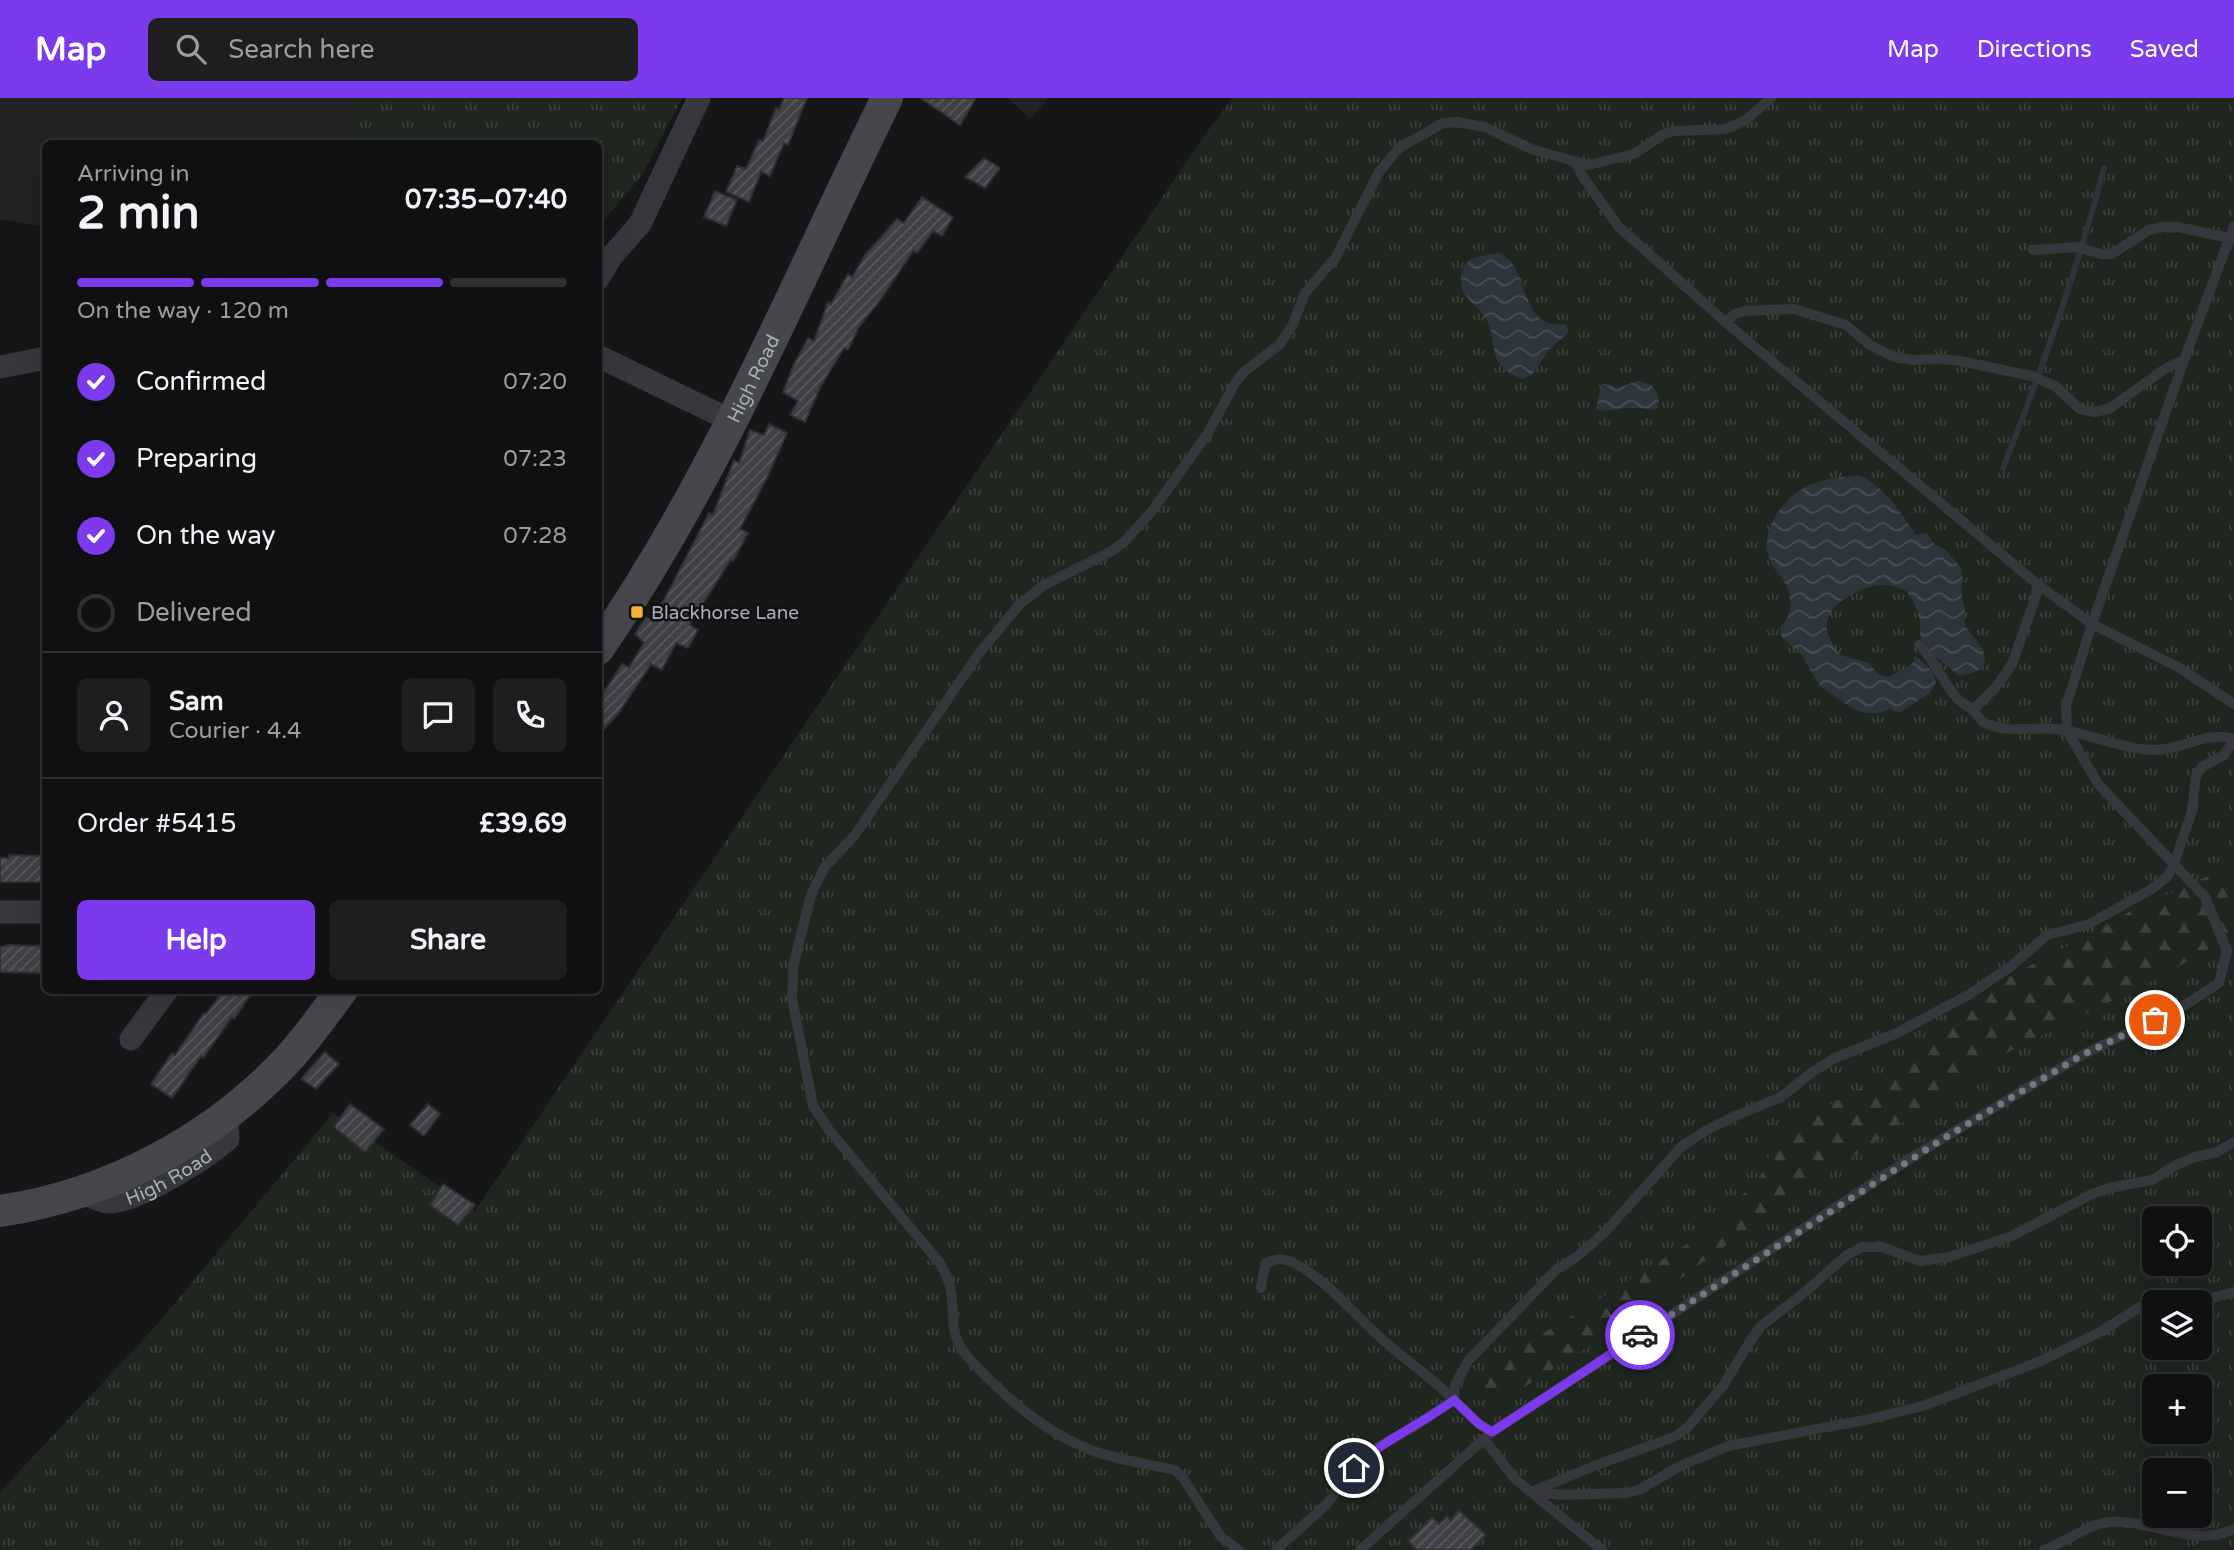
<!DOCTYPE html>
<meta charset="utf-8">
<style>
body{margin:0;font-family:"Varela Round",sans-serif;background:#1e1e20;color:#f1f3f6;height:100vh;display:flex;flex-direction:column;font-size:26px;white-space:nowrap}
*{box-sizing:border-box;margin:0}
p{font-size:23px;color:#9c9d9f}
.icon{flex:none;width:38px;height:38px;fill:none;stroke:currentColor;stroke-width:2;stroke-linecap:round;stroke-linejoin:round}
.map{position:relative;flex:1;overflow:hidden}
.details{position:absolute;left:42px;top:42px;width:560px;height:854px;display:flex;flex-direction:column;background:#101012;border-radius:10px;box-shadow:0 7px 28px #0002,0 0 0 2px #303032}
.details>*{flex:none}
.fabs{position:absolute;left:2142px;top:1108px;display:grid;gap:14px}
.fabs a{display:grid;place-items:center;width:70px;height:70px;border-radius:10px;background:#101012;box-shadow:0 7px 28px #0002,0 0 0 2px #303032;font-size:35px}
.pin{position:absolute;display:grid;place-items:center;width:60px;height:60px;color:#fff;margin:-30px;border:4px solid #fff;border-radius:50%;box-shadow:0 2px 7px #0007}
.courier{position:absolute;display:grid;place-items:center;width:70px;height:70px;margin:-35px;border:5px solid #7c3aed;border-radius:50%;background:#fff;color:#222;box-shadow:0 2px 9px #0007}
.summary em{font-style:normal;font-weight:800}
.summary div{display:flex;flex-direction:column-reverse}
.summary{display:flex;align-items:center;justify-content:space-between;height:119px;padding:0 35px}
h1{font-size:46px;font-weight:800;line-height:52px}
.bar{display:grid;grid-template-columns:repeat(4,1fr);gap:10px 7px;align-content:center;height:84px;padding:0 35px}
.bar i{height:9px;border-radius:5px;background:#303032}
.bar .active{background:#7c3aed}
.bar p{grid-column:span 4}
.line{display:flex;align-items:center;gap:18px;padding:0 35px;border-top:2px solid #303032}
.line div{flex:1}
.round{display:grid;place-items:center;flex:none;width:74px;height:74px;border-radius:10px;background:#1e1e20}
ol{padding:0 35px;list-style:none}
li{display:flex;align-items:center;gap:21px;height:77px}
li p{margin-inline-start:auto}
li .icon{padding:7px;border-radius:50%;background:#7c3aed;color:#fff;stroke-width:4}
li:last-child{color:#9c9d9f}
li i{width:38px;height:38px;border:4px solid #303032;border-radius:50%}
.cta{display:flex;gap:14px;margin-top:auto;padding:14px 35px}
.cta a{flex:1;height:80px;border-radius:10px;background:#7c3aed;color:#fff;font-size:28px;font-weight:800;line-height:80px;text-align:center}
.cta a+a{background:#1e1e20;color:#f1f3f6}
header{display:flex;align-items:center;gap:42px;box-sizing:border-box;height:98px;padding:0 35px;background:#7c3aed;color:#fff}
header strong{font-size:33px}
nav{display:flex;gap:38px;margin-inline-start:auto;font-size:24px}
.search{width:490px;height:63px;background:#1e1e20;display:flex;align-items:center;gap:18px;box-sizing:border-box;padding:0 24px;border-radius:10px;color:#9c9d9f;font-size:26px}
.map>svg:first-child{display:block}
.built{fill:#222225}
.grass{fill:url(#grass-tufts);fill-rule:evenodd}
.forest{fill:url(#forest-firs)}
.water{fill:url(#water-waves)}
.lines{fill:none;stroke-linecap:round;stroke-linejoin:round}
.stream{stroke:#2c353c;stroke-width:6}
.building{fill:url(#building-hatch);stroke:#303034;stroke-width:2}
.lane{stroke:#37383d;stroke-width:10}
.street{stroke:#37383d;stroke-width:23}
.secondary{stroke:#45474d;stroke-width:32}
.done{stroke:#757880;stroke-width:7;stroke-dasharray:0 12.6}
.route{stroke:#7c3aed;stroke-width:9}
.poi-dot{fill:#f2b134;stroke:#111113;stroke-width:2.5}
.labels{text-anchor:middle;stroke-width:5;stroke-linejoin:round;paint-order:stroke}
.street-label{font-size:19px;fill:#a8adb8;stroke:#111113}
.poi-label{font-size:19px;fill:#a8adb8;stroke:#111113;text-anchor:start}
</style>
<header>
<strong>Map</strong>
<div class="search"><svg class="icon" aria-label="search" viewBox="0 0 24 24"><circle cx="10" cy="10" r="6"/><path d="M15 15l6 6"/></svg>Search here</div>
<nav><a>Map</a><a>Directions</a><a>Saved</a></nav>
</header>
<div class="map">
<svg width="2234" height="1452" viewBox="0 0 2234 1452">
<defs>
<pattern id="grass-tufts" width="24" height="20" patternUnits="userSpaceOnUse" patternTransform="scale(1.75)"><rect width="24" height="20" fill="#1e261f"/><path d="M3 7l-1-3M5 7V3M7 7l1-3M15 17l-1-3M17 17v-4M19 17l1-3" fill="none" stroke="#3c433d"/></pattern>
<pattern id="forest-firs" width="22" height="20" patternUnits="userSpaceOnUse" patternTransform="scale(1.75)"><rect width="22" height="20" fill="#1e261f"/><path d="M5 1l3.5 6h-7zM16 11l3.5 6h-7z" fill="#3c433d"/></pattern>
<pattern id="water-waves" width="16" height="10" patternUnits="userSpaceOnUse" patternTransform="scale(1.75)"><rect width="16" height="10" fill="#2c353c"/><path d="M0 5q4-4 8 0t8 0" fill="none" stroke="#485056"/></pattern>
<pattern id="building-hatch" width="6" height="6" patternUnits="userSpaceOnUse" patternTransform="scale(1.75)"><rect width="6" height="6" fill="#404145"/><path d="M-1 1l2-2M0 6l6-6M5 7l2-2" fill="none" stroke="#595a5e"/></pattern>
</defs>
<rect width="100%" height="100%" fill="#161618"/>
<path class="built" d="M0,0H360L343,45L46,46L45,129L0,121Z
M1007,0H1050L1030,20Z"/>
<path class="grass" d="M360,0H682L642,77L599,128L598,46L343,45Z
M1232,0H2234V1452H0V1394L154,1230L333,1015L475,1113L1199,45ZM2154,1120H2200V1166H2154ZM2154,1204H2200V1250H2154ZM2154,1288H2200V1334H2154ZM2154,1372H2200V1418H2154Z"/>
<path class="forest" d="M2234,766V837L2160,879L2002,957L1768,1116L1595,1244L1515,1295L1478,1303L1481,1274L1713,1130L1762,1075L1780,1034L1903,967L2002,883L2129,814Z"/>
<path class="water" d="M1498,155C1532,165 1515,232 1566,226L1569,234L1548,253L1532,277L1522,281C1483,265 1501,249 1485,219C1481,211 1472,206 1467,199C1462,194 1460,186 1461,179C1463,158 1481,158 1498,155Z
M1639,283C1653,285 1661,295 1658,310L1655,312C1635,308 1620,311 1600,313L1596,311L1601,287L1605,286C1622,293 1622,287 1639,283Z
M1860,377C1885,390 1900,413 1916,437L1927,435L1933,445L1946,452L1961,470L1962,501L1965,511V528C1984,550 2001,572 1959,578C1946,565 1928,557 1921,539C1919,533 1921,528 1920,523C1918,512 1913,501 1906,493C1899,490 1892,487 1884,487C1862,487 1823,506 1827,532C1829,541 1835,550 1840,557L1869,565L1878,576L1889,579L1913,565L1915,557L1933,574L1936,585L1930,595L1899,615L1890,611L1880,615H1864L1853,611L1820,588L1801,556L1782,540L1780,530C1782,525 1787,522 1789,517C1790,515 1790,509 1790,506C1791,481 1776,480 1769,459C1759,431 1786,396 1812,386C1827,380 1844,379 1860,377Z"/>
<g class="lines">
<path class="stream" d="M2003,370C2042,272 2077,173 2104,70"/>
</g>
<path class="building" d="M784,0H807L788,47L784,45L770,78L761,74L749,104L726,94L737,68L746,71L759,42L763,43L776,10L779,12Z
M920,0H976L960,27Z
M984,60L1000,70L985,90L965,79Z
M715,93L737,102L726,128L704,119Z
M922,99L953,119L942,138L933,133L917,155L913,153L881,201L859,229L848,252L844,250L821,288L805,324L790,317L798,303L783,294L793,268L808,240L814,243L828,204L831,206L848,176L852,179L865,157L897,121L904,125Z
M769,326L787,335L768,378L740,431L748,435L733,463L731,461L690,527L698,532L688,550L676,545L662,572L651,566L618,616L598,638V603L622,566L629,569L644,545L635,536L646,519L653,523L709,415L713,417L734,362L739,365L750,332L764,337Z
M9,757L44,758L43,784H0V760H9Z
M8,847L43,848V875L0,874V849Z
M223,892H254L234,921L232,919L203,960L201,958L172,1000L151,986L172,955L175,957L204,915L206,916Z
M325,954L339,966L316,991L301,981Z
M350,1006L384,1031L365,1054L334,1029Z
M428,1006L440,1016L424,1038L410,1027Z
M443,1086L475,1107L458,1127L430,1107Z
M1459,1412L1486,1437L1471,1452H1417L1408,1443L1432,1419L1439,1426L1447,1418L1451,1422Z"/>
<g class="lines">
<path class="lane" d="M1575,64L1583,79L1619,129L1730,228L2037,486L2092,526L2178,569L2234,606
M2033,152L2077,149L2101,156H2112L2149,132L2163,129H2178L2234,141
M1726,224L1735,216L1745,213L1794,211L1846,227L1870,247L1894,259L1913,262L1941,261L1960,263L2032,278L2055,288L2080,311L2093,314L2109,311L2166,270L2184,262
M1919,547C1935,563 1942,582 1956,599C1960,605 1968,607 1973,612C1977,616 1979,621 1983,624C2007,637 2033,628 2057,631C2090,635 2123,652 2156,652C2183,652 2207,632 2234,641
M1973,612L1996,589L2012,566L2036,498L2037,486
M1261,1190L1265,1166C1273,1162 1278,1160 1286,1162C1316,1170 1359,1221 1383,1242C1406,1262 1432,1280 1454,1302L1410,1331L1376,1350L1354,1370L1327,1406L1276,1452
M2197,1204L2234,1194
M1492,1334L1479,1326L1454,1302L1455,1287L1468,1263L1556,1172L1578,1158L1605,1134L1682,1048L1707,1032L1735,1018L1781,999L1811,975L1835,960L1897,935L1970,896L2010,869L2047,837L2087,827L2150,792L2167,779L2174,766L2192,713L2196,678L2202,669L2224,657L2234,643
M1484,1341L1515,1381L1602,1452
M1531,1394L1594,1368L1674,1339L1687,1330L1723,1288L1749,1245L1761,1228L1804,1195L1847,1157L1862,1149H1882L1920,1163L1949,1159L2012,1138L2092,1096L2109,1090L2152,1082L2174,1068L2195,1059L2217,1054L2234,1044
M1534,1394L1563,1397L1627,1395L1639,1392L1678,1369L1728,1348L1865,1322L1923,1308L2041,1263L2102,1233L2140,1209L2154,1207
M1239,1452L1221,1439L1183,1380L1175,1372C1147,1366 1117,1362 1091,1352C1052,1337 1020,1312 991,1283C979,1271 963,1257 957,1242C951,1227 954,1210 951,1194C950,1183 945,1174 939,1164L829,1032L813,1008L792,900L793,885V869L811,797L824,770L855,737L978,557L1019,507L1044,487L1112,453L1125,443L1152,413L1208,335L1235,285L1244,274L1280,246L1293,226L1305,195L1336,159L1379,74L1399,50L1443,25L1457,24L1485,29L1531,51L1588,67L1634,56L1664,36L1674,33L1725,31L1735,27L1746,22L1771,0
M1360,1452L1492,1334L1917,1056L2082,957L2180,910L2219,885L2227,853L2205,799L2099,687L2067,633L2066,608L2092,526L2184,262L2234,128
M2044,1452C2063,1445 2091,1425 2110,1424C2152,1421 2194,1451 2234,1431"/>
<g class="street">
<path d="M598,181L611,159L640,126L699,0"/>
<path d="M598,258L732,323"/>
<path d="M0,269L46,260"/>
<path d="M0,814H46"/>
<path d="M131,941L167,892"/>
<path id="s1" d="M80,1094C89,1097 103,1105 112,1104C142,1101 205,1061 228,1041L227,1017"/>
</g>
<g class="secondary">
<path id="s2" d="M598,551C717,380 795,186 887,0"/>
<path d="M0,1113C109,1097 214,1041 289,960C308,939 325,915 342,892"/>
</g>
</g>
<g class="lines">
<path class="done" d="M1640,1237L1941,1042L2082,957L2155,922"/>
<path class="route" d="M1354,1370C1383,1342 1422,1326 1454,1302L1479,1326L1492,1334L1640,1237"/>
</g>
<rect class="poi-dot" x="630" y="507" width="14" height="14" rx="3.5"/>
<g class="labels">
<g class="street-label">
<text dy="7" stroke="none"><textPath href="#s2" startOffset="312">High Road</textPath></text>
<text dy="7" stroke="none"><textPath href="#s1" startOffset="96">High Road</textPath></text>
</g>
<g class="poi-label">
<text x="651" y="521">Blackhorse Lane</text>
</g>
</g>
</svg>
<div class="fabs">
<a><svg class="icon" aria-label="locate" viewBox="0 0 24 24"><circle cx="12" cy="12" r="6"/><path d="M12 2v4M12 18v4M2 12h4M18 12h4"/></svg></a>
<a><svg class="icon" aria-label="layers" viewBox="0 0 24 24"><path d="M12 4l9 5-9 5-9-5zM3 14l9 5 9-5"/></svg></a>
<a>+</a>
<a>−</a>
</div>
<div class="pin" style="left:2155px;top:922px;background:#ea580c"><svg class="icon" aria-label="bag" viewBox="0 0 24 24"><path d="M5 8h14l-1 12H6zM9 8a3 3 0 0 1 6 0"/></svg></div>
<div class="pin" style="left:1354px;top:1370px;background:#1f2937"><svg class="icon" aria-label="home" viewBox="0 0 24 24"><path d="M3 11l9-7 9 7M6 9v11h12V9"/></svg></div>
<div class="courier" style="left:1640px;top:1237px"><svg class="icon" aria-label="car" viewBox="0 0 24 24"><path d="M5 17H2v-5l4-1 3-4h7l3 4 3 1v5h-3M9 17h6M6 11h13"/><circle cx="7" cy="17" r="2"/><circle cx="17" cy="17" r="2"/></svg></div>
<section class="details">
<div class="summary"><div><h1>2 min</h1><p>Arriving in</p></div><em>07:35–07:40</em></div>
<div class="bar"><i class="active"></i><i class="active"></i><i class="active"></i><i></i><p>On the way · 120 m</p></div>
<ol>
<li><svg class="icon" aria-label="check" viewBox="0 0 24 24"><path d="M5 12l5 5 9-10"/></svg>Confirmed<p>07:20</p></li>
<li><svg class="icon" aria-label="check" viewBox="0 0 24 24"><path d="M5 12l5 5 9-10"/></svg>Preparing<p>07:23</p></li>
<li><svg class="icon" aria-label="check" viewBox="0 0 24 24"><path d="M5 12l5 5 9-10"/></svg>On the way<p>07:28</p></li>
<li><i></i>Delivered</li>
</ol>
<div class="line" style="height:126px"><a class="round"><svg class="icon" aria-label="person" viewBox="0 0 24 24"><circle cx="12" cy="8" r="4"/><path d="M4 21q1-7 8-7t8 7"/></svg></a><div><b>Sam</b><p>Courier · 4.4</p></div><a class="round"><svg class="icon" aria-label="chat" viewBox="0 0 24 24"><path d="M4 5h16v11H9l-5 4z"/></svg></a><a class="round"><svg class="icon" aria-label="phone" viewBox="0 0 24 24"><path d="M5 4h4l2 5-3 2q2 4 5 5l2-3 5 2v4C11 20 4 13 5 4z"/></svg></a></div>
<div class="line" style="height:91px"><div>Order #5415</div><b>£39.69</b></div>
<div class="cta"><a>Help</a><a>Share</a></div>
</section>
</div>
